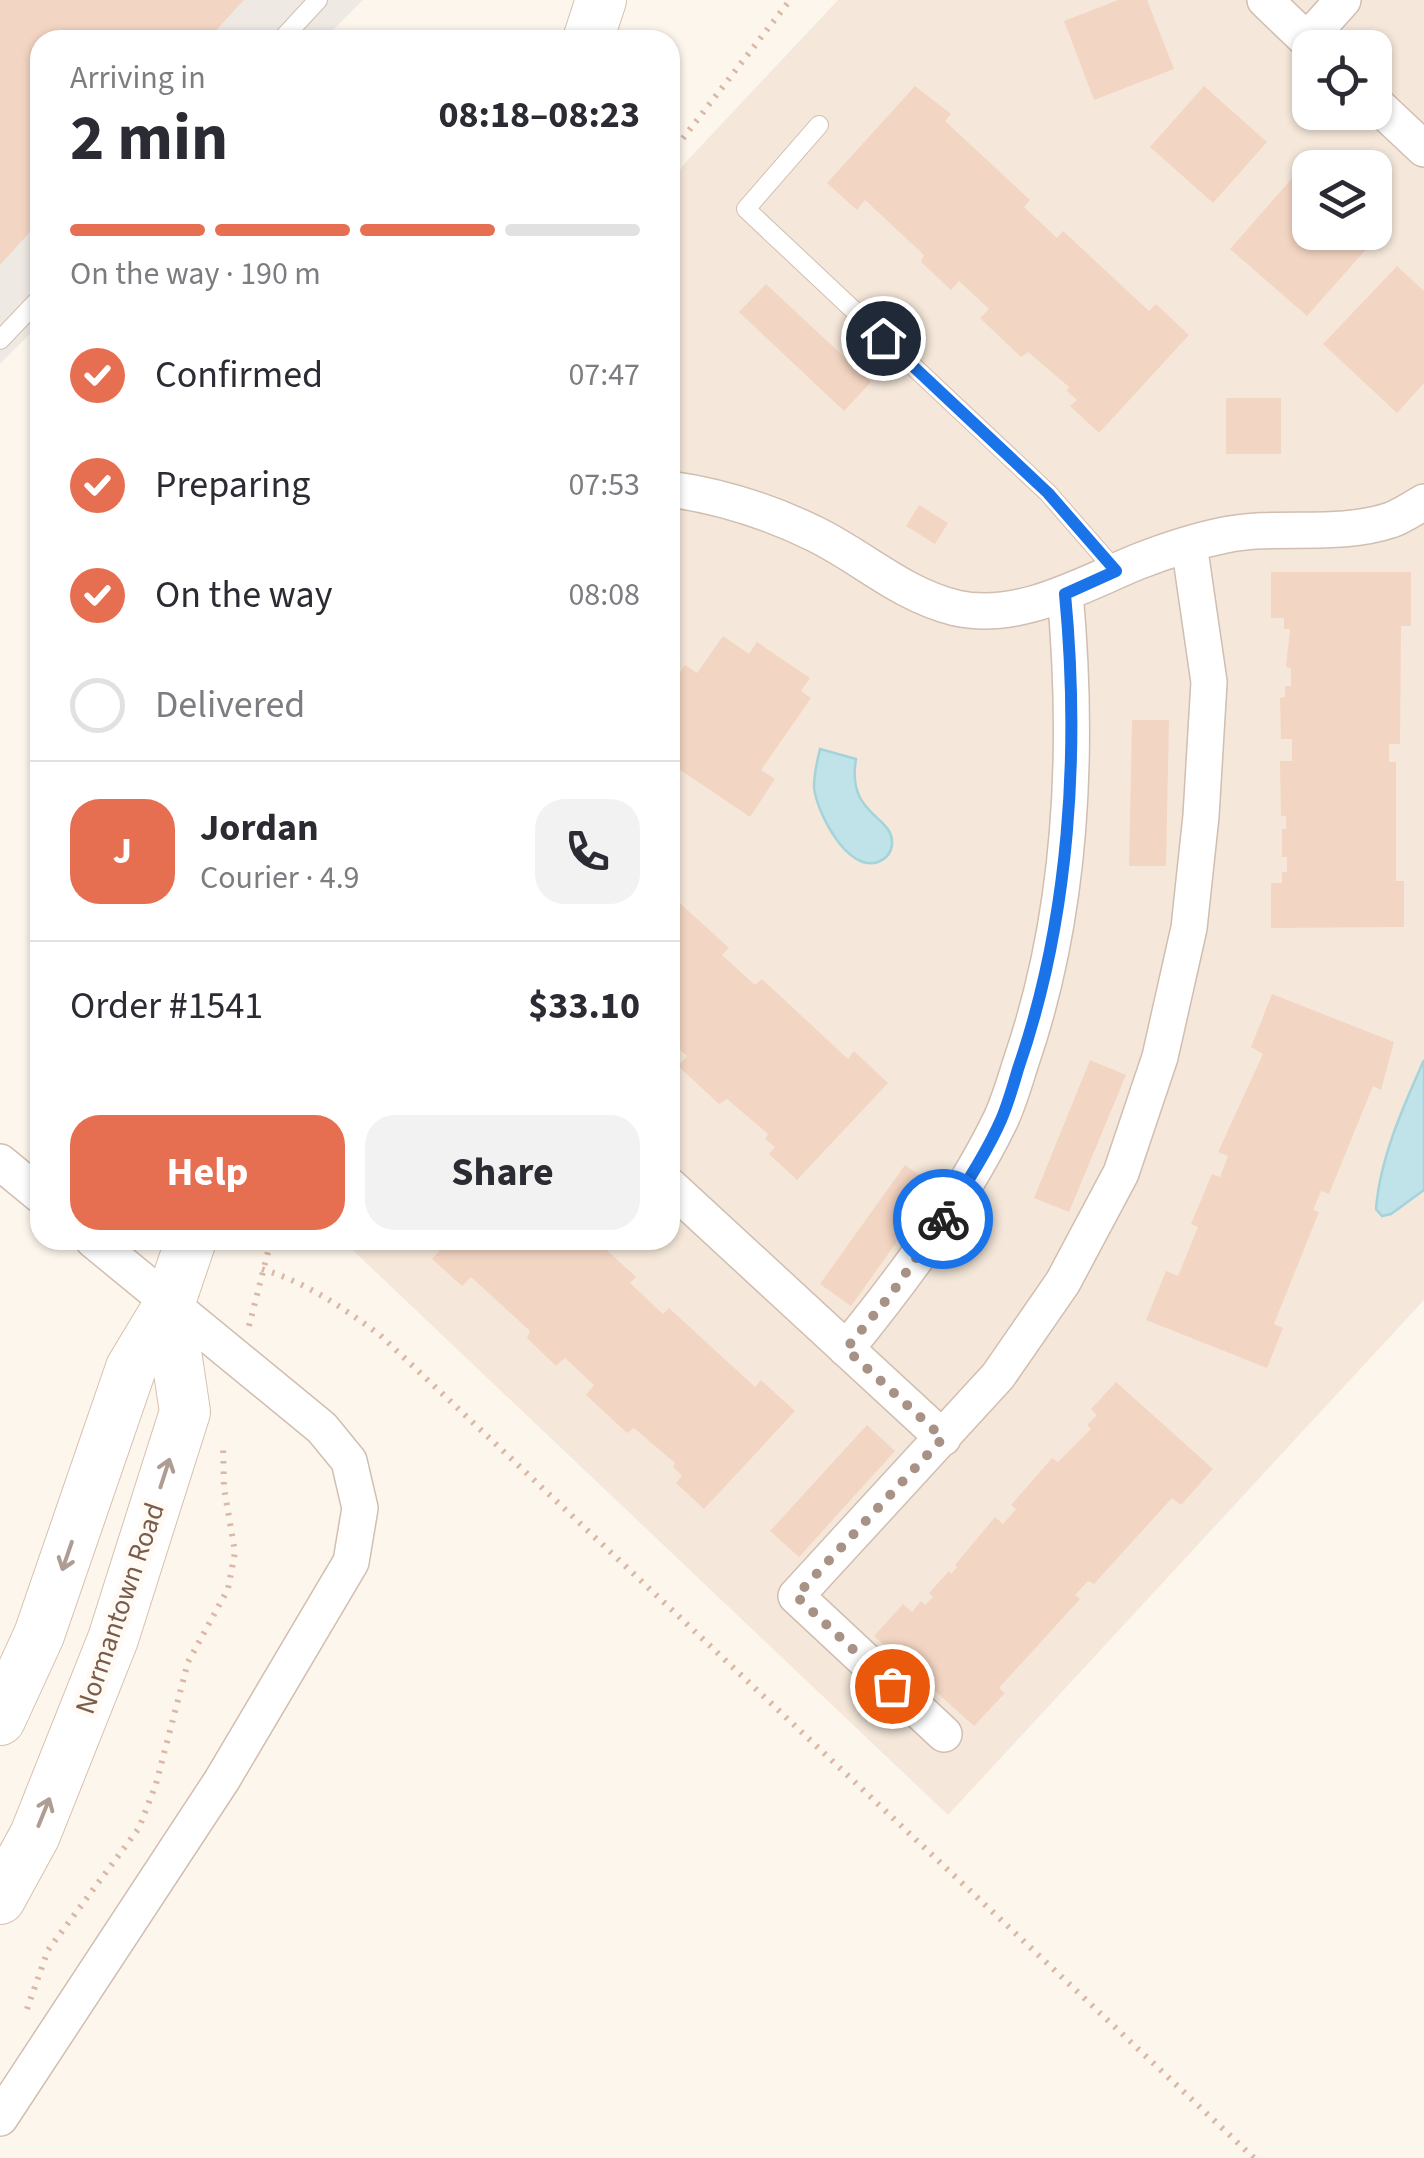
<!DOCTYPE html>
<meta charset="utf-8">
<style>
body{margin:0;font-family:"Source Sans 3",sans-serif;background:#f2f2f3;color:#2b2b33;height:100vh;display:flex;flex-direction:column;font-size:38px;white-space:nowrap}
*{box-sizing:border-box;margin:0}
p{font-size:32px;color:#7c7c81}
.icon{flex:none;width:55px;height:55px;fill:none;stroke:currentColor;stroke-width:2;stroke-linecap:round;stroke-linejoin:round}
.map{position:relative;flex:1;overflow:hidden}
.sheet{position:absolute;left:30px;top:30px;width:650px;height:1220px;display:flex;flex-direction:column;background:#fff;border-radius:30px;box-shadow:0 2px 8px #0004}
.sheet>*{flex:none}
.fabs{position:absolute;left:1292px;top:30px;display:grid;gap:20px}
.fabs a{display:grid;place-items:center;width:100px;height:100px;border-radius:20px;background:#fff;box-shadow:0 2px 8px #0004;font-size:50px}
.pin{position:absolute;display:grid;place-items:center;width:85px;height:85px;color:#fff;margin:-42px;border:5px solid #fff;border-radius:50%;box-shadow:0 2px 10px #0007}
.courier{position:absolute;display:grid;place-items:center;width:100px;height:100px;margin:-50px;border:8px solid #1a73e8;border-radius:50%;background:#fff;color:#222;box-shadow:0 2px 12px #0007}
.overview em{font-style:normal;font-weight:700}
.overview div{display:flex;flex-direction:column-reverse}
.overview{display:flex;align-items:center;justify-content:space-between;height:170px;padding:0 40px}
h1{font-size:65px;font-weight:700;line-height:75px}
.bar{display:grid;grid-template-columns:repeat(4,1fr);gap:15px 10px;align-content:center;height:120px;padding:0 40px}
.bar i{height:12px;border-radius:8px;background:#e1e1e2}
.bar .selected{background:#e76f51}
.bar p{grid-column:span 4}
.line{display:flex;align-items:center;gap:25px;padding:0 40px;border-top:2px solid #e1e1e2}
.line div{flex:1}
.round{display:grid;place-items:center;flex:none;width:105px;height:105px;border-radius:30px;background:#f2f2f3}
ol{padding:0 40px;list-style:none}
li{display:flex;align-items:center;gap:30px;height:110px}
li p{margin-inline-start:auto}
li .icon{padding:10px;border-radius:50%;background:#e76f51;color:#fff;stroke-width:4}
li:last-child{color:#7c7c81}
li i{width:55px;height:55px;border:5px solid #e1e1e2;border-radius:50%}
.action{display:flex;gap:20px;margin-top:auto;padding:20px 40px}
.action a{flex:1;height:115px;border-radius:30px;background:#e76f51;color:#fff;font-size:40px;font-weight:700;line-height:115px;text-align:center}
.action a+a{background:#f2f2f3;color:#2b2b33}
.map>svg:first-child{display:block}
.residential{fill:#f5e8da;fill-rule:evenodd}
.industrial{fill:#efe9e4}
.water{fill:#bfe3e8;stroke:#a5d3da;stroke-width:2.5}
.building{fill:#f3d5c3}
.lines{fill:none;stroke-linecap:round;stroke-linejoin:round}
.lane-casing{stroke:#d1beb0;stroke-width:20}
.street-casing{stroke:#d1beb0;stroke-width:38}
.secondary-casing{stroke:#d6c0b0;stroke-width:52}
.path{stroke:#d9b8a5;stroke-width:6;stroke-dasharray:2.5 8;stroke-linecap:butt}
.lane{stroke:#fff;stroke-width:18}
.street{stroke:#fff;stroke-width:35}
.secondary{stroke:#fff;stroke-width:50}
.oneway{stroke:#af9d94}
.done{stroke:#a89285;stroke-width:10;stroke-dasharray:0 18}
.route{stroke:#1a73e8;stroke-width:12}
.labels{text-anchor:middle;stroke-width:10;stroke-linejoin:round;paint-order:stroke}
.street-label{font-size:28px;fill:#7a5c4d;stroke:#fffaf3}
</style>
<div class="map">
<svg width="1424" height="2158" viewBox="0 0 1424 2158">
<rect width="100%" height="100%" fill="#fdf6ec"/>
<path class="residential" d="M838,0H1424V1300L948,1815L342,1240H670V184L685,163ZM1310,48H1375V112H1310ZM1310,168H1375V232H1310Z"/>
<path class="industrial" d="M0,0H363L323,40H40V324L0,364Z"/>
<path class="water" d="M820,749L856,759C846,817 895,815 892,845C891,853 886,859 878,862C847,873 816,811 814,787C814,774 817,761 820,749Z
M1424,1060V1190L1391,1214L1382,1216L1376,1209C1380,1158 1403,1107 1424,1060Z"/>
<path class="building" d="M0,0H244L207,40H40V221L0,265Z
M1118,0H1147L1174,69L1094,100L1064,21Z
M915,86L951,114L945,121L1030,200L1024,207L1057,238L1063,231L1149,311L1156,304L1189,335L1099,433L1070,406L1077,400L1067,391L1069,387L1028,352L1021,357L980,318L989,309L959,281L951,290L921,262L924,255L865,200L857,210L827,183Z
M1204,86L1267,142L1213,203L1150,147Z
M1300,169L1310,178V232H1372L1377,237L1307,316L1230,249Z
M1397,266L1424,291V383L1397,413L1323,344Z
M766,284L871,382L844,411L739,312Z
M1226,398H1281V454H1226Z
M919,505L948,523L935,544L906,526Z
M1271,572H1411V626H1401L1400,744H1389V762H1396V881H1404V927L1271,928V883H1282V872H1287V857H1282V829H1286V816H1281L1280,761H1292V739H1281L1280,698L1285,697V686H1291V668L1286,667L1290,629H1284V618H1271Z
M723,636L749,654L757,642L810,678L801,691L811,698L761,770L775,779L750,817L670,763V687L685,665L697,673Z
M1132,720H1169L1166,866H1129Z
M670,894L729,948L722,955L755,985L762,979L848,1059L854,1051L888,1083L797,1180L769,1154L775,1147L765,1139L768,1134L727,1099L719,1104L678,1066L687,1056L670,1041Z
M1272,994L1394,1042L1381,1090L1373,1086L1329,1194L1321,1191L1313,1210L1319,1212L1274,1324L1283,1328L1267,1368L1146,1320L1166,1271L1178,1276L1198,1227L1191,1224L1212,1174L1220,1177L1228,1156L1218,1152L1263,1054L1251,1047Z
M1090,1060L1126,1075L1069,1212L1034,1198Z
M905,1165L936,1187L851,1306L820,1284Z
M449,1240H596L636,1277L630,1283L663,1314L669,1308L755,1387L761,1380L795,1411L704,1509L676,1483L682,1476L673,1467L675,1463L634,1428L627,1433L586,1395L594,1385L565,1358L556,1366L527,1338L530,1331L471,1277L462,1286L432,1259Z
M1116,1382L1213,1469L1181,1505L1172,1498L1094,1584L1088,1581L1075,1595L1080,1599L999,1688L1005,1693L974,1726L874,1636L903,1604L912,1612L921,1601L925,1605L933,1597L929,1593L949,1571L951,1574L957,1567L955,1565L995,1517L1003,1524L1016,1509L1011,1505L1052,1458L1058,1462L1091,1429L1087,1425L1097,1415L1091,1409Z
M867,1425L895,1451L799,1557L770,1531Z"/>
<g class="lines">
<defs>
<path id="lane" d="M281,40L318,0
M819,125L746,209L1048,493L1116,571
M0,340L40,298"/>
<path id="street" d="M1265,0L1315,48
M1307,40L1343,0
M1375,103L1424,149
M670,489C720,496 770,512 815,534C864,558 900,594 956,608C1019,622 1081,585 1137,562C1165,551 1195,541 1225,535C1279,524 1337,538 1391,520C1402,516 1414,508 1424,502
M0,1162L40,1195
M670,1186L943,1438
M846,1349C903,1279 959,1204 999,1123C1009,1103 1015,1080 1022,1059C1072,912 1079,747 1065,593
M944,1734L796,1596L998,1376L1063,1282L1121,1173L1160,1057L1189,928L1201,816L1209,682L1189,544
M0,2118L222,1780L351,1562L360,1508L349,1461L322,1428L93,1240"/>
<path id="secondary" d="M588,40L601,0
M0,1720L39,1635L131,1368L169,1305L191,1240
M0,1899L35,1835L113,1639L185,1412L169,1305"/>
</defs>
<use href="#lane" class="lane-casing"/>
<use href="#street" class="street-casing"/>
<use href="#secondary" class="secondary-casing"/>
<path class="path" d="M670,155L790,0
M262,1269C307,1283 342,1307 380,1335L1254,2158
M249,1326L271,1240
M27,2009L48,1950L139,1828L156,1784L188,1662L228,1589L235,1552L224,1488L223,1445"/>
<use href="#lane" class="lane"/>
<use href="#street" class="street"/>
<use href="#secondary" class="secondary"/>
</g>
<defs><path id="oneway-shaft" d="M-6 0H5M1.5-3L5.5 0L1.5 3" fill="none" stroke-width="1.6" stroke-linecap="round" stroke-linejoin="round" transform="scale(2.5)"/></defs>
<g class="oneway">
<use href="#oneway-shaft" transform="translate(165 1473) rotate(-72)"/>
<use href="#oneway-shaft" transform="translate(67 1556) rotate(109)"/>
<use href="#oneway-shaft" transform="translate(44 1812) rotate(-68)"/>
</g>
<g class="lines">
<path class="done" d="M892,1686L796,1596L943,1438L846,1349L892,1293L943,1219"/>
<path class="route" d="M883,338L1048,493L1116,571L1065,594C1080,751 1070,919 1018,1069C1013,1086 1008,1104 1001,1120C986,1154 964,1188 943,1219"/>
</g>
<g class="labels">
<g class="street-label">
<text transform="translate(119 1608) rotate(-71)" y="10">Normantown Road</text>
</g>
</g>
</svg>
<div class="fabs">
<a><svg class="icon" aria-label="locate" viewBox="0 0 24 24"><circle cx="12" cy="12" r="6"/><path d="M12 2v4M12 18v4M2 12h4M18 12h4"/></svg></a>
<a><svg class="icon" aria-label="layers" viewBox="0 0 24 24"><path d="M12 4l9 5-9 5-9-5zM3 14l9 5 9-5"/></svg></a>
</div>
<div class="pin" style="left:892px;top:1686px;background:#ea580c"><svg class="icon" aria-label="bag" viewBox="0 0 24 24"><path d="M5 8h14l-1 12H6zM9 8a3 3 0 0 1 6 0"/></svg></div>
<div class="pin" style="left:883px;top:338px;background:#1f2937"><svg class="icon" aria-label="home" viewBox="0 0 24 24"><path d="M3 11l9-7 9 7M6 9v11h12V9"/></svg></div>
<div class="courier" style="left:943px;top:1219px"><svg class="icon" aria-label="bike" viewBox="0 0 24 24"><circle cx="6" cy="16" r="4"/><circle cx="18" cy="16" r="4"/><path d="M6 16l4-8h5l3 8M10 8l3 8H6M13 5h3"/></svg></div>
<section class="sheet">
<div class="overview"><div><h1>2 min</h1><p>Arriving in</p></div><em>08:18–08:23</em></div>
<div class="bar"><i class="selected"></i><i class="selected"></i><i class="selected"></i><i></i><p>On the way · 190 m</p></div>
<ol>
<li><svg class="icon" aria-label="check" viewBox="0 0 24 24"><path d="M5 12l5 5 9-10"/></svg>Confirmed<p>07:47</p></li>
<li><svg class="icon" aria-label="check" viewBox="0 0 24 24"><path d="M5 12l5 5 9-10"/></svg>Preparing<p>07:53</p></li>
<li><svg class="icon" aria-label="check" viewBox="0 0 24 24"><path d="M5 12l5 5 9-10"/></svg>On the way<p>08:08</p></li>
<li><i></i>Delivered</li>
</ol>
<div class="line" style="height:180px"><b class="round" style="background:#e76f51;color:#fff">J</b><div><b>Jordan</b><p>Courier · 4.9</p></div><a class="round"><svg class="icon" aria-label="phone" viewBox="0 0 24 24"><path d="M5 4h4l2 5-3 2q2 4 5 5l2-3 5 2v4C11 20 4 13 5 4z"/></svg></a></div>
<div class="line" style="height:130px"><div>Order #1541</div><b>$33.10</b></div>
<div class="action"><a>Help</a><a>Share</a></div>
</section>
</div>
